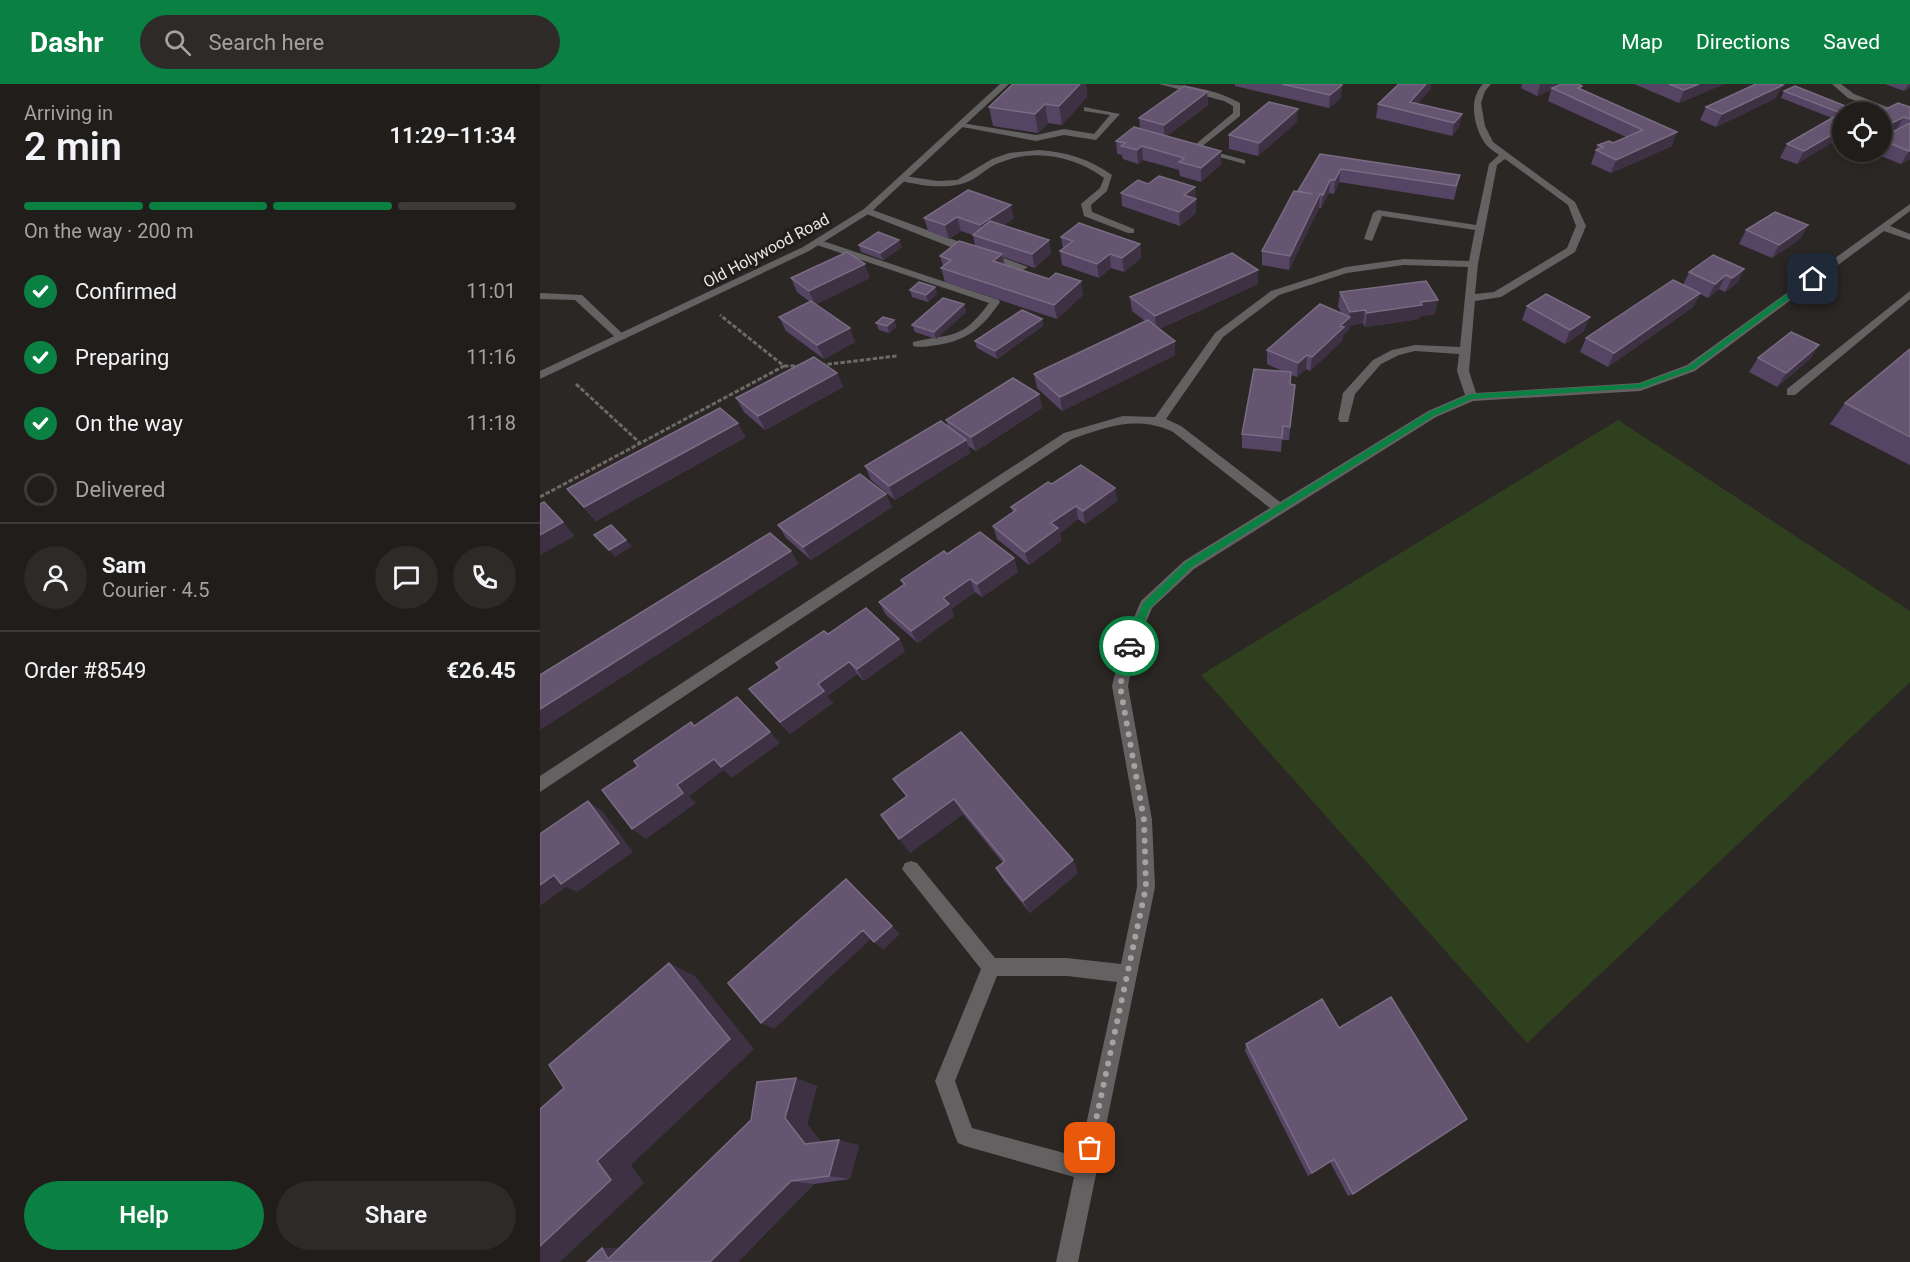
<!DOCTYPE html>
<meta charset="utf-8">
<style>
body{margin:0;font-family:Roboto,sans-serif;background:#2d2a28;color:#f1f3f6;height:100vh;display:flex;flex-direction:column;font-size:22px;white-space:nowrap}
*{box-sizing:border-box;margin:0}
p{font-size:20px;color:#a2a2a3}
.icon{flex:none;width:33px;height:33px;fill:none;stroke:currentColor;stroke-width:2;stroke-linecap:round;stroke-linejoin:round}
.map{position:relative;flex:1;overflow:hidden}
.side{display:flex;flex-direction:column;background:#201d1b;width:540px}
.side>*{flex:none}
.buttons{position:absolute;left:1292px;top:18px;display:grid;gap:12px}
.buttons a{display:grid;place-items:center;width:60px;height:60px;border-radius:50%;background:#201d1b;box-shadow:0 3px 9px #0003,0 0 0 2px #3d3b3a;font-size:30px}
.pin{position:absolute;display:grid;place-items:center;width:51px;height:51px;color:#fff;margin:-26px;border-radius:12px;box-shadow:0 3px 9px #0006}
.courier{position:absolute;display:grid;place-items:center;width:60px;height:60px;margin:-30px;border:4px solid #0b8043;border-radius:50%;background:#fff;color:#222;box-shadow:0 2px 8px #0007}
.summary em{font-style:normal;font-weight:600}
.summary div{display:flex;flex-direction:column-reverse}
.summary{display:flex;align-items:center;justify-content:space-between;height:102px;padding:0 24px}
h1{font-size:39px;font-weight:600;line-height:45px}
.bar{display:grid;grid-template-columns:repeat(4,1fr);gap:9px 6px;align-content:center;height:72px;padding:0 24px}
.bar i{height:8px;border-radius:4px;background:#3d3b3a}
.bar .on{background:#0b8043}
.bar p{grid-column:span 4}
.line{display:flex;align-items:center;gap:15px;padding:0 24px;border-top:2px solid #3d3b3a}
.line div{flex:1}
.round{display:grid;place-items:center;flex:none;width:63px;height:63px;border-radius:32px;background:#2d2a28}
ol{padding:0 24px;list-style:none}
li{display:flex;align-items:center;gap:18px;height:66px}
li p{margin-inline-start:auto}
li .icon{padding:6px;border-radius:50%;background:#0b8043;color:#fff;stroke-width:4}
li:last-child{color:#a2a2a3}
li i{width:33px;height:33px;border:3px solid #3d3b3a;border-radius:50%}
.button{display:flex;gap:12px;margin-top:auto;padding:12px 24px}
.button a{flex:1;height:69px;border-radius:36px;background:#0b8043;color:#fff;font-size:24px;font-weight:600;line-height:69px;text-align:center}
.button a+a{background:#2d2a28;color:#f1f3f6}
header{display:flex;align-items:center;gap:36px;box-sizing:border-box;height:84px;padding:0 30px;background:#0b8043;color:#fff}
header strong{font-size:28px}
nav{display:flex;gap:33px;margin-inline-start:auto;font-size:21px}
.search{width:420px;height:54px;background:#2d2a28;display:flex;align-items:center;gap:15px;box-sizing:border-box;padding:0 21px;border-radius:33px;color:#a2a2a3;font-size:22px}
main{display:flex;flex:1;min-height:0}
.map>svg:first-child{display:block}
.green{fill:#2f401f}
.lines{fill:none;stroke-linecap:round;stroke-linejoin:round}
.path{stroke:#6d6967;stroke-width:3;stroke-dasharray:4.5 2;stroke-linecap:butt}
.service{fill:#646162;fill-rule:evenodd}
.minor{fill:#646162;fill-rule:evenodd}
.tertiary{fill:#646162;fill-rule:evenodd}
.wall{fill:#554463}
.shaded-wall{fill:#3e3144}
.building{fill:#655571;stroke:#796c83;stroke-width:1.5}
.route{fill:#0b8043}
.done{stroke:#a6a2a1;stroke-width:6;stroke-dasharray:0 10.8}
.labels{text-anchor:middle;stroke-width:6;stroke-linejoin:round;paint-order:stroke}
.far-street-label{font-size:16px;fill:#e8e5e4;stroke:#221e1b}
</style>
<header>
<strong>Dashr</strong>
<div class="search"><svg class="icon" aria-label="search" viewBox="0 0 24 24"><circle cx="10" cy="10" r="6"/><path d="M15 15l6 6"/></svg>Search here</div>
<nav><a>Map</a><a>Directions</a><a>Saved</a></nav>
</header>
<main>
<section class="side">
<div class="summary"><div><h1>2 min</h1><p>Arriving in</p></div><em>11:29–11:34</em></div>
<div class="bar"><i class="on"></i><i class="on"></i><i class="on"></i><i></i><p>On the way · 200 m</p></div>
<ol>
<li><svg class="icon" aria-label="check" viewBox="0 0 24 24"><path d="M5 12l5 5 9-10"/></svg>Confirmed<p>11:01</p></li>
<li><svg class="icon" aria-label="check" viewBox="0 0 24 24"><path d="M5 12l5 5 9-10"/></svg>Preparing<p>11:16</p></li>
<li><svg class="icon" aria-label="check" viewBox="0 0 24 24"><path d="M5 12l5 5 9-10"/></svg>On the way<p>11:18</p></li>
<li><i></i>Delivered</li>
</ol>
<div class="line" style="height:108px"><a class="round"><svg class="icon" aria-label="person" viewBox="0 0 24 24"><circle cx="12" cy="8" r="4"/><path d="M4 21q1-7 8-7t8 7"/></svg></a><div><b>Sam</b><p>Courier · 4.5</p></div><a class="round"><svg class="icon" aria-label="chat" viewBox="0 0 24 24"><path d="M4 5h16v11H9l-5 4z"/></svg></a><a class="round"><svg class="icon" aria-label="phone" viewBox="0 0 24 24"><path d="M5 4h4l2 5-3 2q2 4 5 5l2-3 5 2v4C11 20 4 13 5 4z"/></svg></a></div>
<div class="line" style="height:78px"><div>Order #8549</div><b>€26.45</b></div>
<div class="button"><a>Help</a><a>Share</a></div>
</section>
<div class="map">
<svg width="1370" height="1178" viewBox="0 0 1370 1178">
<rect width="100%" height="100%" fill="#2b2724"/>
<path class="green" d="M1078,336L1370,527V598L987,959L661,591Z"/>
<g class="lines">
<path class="path" d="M281,281L357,272
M244,282H262
M36,300L100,359
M0,413L244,282L180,231"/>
<path class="service" d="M943,0H951L945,7L941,19L945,42L953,58L1035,118L1046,142L1035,168L961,213L935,217L929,287L936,309L1099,299L1147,281L1370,120V127L1350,142L1370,150V156L1344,147L1155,287L1100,307L933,317L896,333L654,485L612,524L596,562L588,602L612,736L615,803L538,1178H516L534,1093L425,1062L418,1059L415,1052L395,997L441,885L362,785L365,779L371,777L377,779L455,874H527L581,880L597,803L596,736L572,602L582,562L601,517L644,477L730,424L633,348C597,331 567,343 532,355L0,708V692L524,349L583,332L615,333L675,249L731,207L806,183L864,175L929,177L935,146L842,132L832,157L824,155L833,129L838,126L936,141L949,80L959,71C954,67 948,64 944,58C934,42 928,15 943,0ZM965,75L1028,121L1036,142L1027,164L954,208L935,210L938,180L957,81ZM864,181L928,183L920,263L875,261L852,266L833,276L803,309L798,335L800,338H808L815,310L841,280L859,271L875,267L919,270L917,287L925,311L888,327L740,418L641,342L626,335L683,253L739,211L807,189ZM457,892H527L577,898L539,1073L432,1044L415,997Z
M1292,0H1301L1314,10L1370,32V37L1308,14Z
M544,23L580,30L556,56L524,51L496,57L417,42L421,39L496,51L524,45L554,50L570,31L544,27Z
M324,125H330L488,183L483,186L426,169L324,129Z
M277,155L459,216L460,218C443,243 427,257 397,261C389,262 381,264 373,262V258C413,249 422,256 449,219L274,160L272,158Z
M1370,207V215L1255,311H1247V305Z
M0,209L42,211L86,253L85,255H77L35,216L0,215Z"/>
<path class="minor" d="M619,0C644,0 678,6 700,19V32L660,64L705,76V80L650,65L693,29V22L684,17Z
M499,66C526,68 550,75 572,91L567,107L551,121L552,128L594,145V149H588L544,132L541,120L560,104L564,94C534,72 494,64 459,79C450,82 443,89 435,94C419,104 400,103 381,101C374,99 365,99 359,95L364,92L398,97L417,96L452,75L469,69Z"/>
<path class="tertiary" d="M460,0H469L330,129L269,167L0,295V287L263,163L324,125Z"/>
</g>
<path class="wall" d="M473,0H546L547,13L522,41L508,39L498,49L453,42L449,23Z
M695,0H800L801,14L789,24L695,2Z
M858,0H891L890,6L877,20L922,30L919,43L912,52L836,34L838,20Z
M982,0H1038L1042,2L1041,5L1132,62L1071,89L1051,80L1056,66L1058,61L1073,59L1086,53L1008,17L1011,6L997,12L981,4Z
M1094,0H1184L1139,19Z
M1345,0H1370L1364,7Z
M1244,7L1308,23L1257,80L1240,74L1247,60L1292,34L1241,14Z
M667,8L668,21L627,52L681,80L661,98L640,92L639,86L603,76L598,80L583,75L582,71L577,70L576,57L600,45L599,34Z
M1236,14L1176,43L1160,36L1166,23Z
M1370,23V75L1361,80L1331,68H1341V28Z
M757,38L718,72L689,65V51Z
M780,70L920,91L914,116L799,98L794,110L789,109L781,124H779L749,186L722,181V167Z
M608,100L655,103L656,129L640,142L582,122L581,109Z
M428,106L474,134L464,141L511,169L495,184L463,173L465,181L543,211L517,235L405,198L401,184L403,182L400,172L435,162L433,151L421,147L409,155L388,147L384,134Z
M1268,141L1260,155L1232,174L1199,160L1206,146Z
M521,153L600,160L601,174L584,188L571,184L559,194L522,181L520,167L523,165Z
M319,161L362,163L343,176L321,168Z
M1204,185L1197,199L1185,208L1179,205L1168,214L1160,210L1153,223L1068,283L1040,268L1046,254L1143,201L1149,188Z
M251,194H330L276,220L315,258L284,275L246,247L239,233L270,218L257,208Z
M718,200L619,245L635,271L522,327L497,304L494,290L605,237L592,227L590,213Z
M395,203L397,210L388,218L372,213L370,206Z
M800,208L895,230L880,232L879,235L825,243L823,239L809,242L808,247L803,251L802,257L770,287L766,285L757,293L751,291L750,301L753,315L749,356H742L741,368L702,364V350L742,287L727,280V266L801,229L798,222Z
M424,220L426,228L396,255L375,248L372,241Z
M987,222L1044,247L1025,260L982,236Z
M502,235L503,242L457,275L437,264L435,257Z
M354,236L356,243L349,249L339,246L336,239Z
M1279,261L1270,275L1237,303L1209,288L1218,274Z
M1370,265V381L1290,340L1305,319Z
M297,289L303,303L225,346L204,328L196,314Z
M499,310L502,324L436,367L428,362L430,369L355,416L331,396L325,382L408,342L406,336Z
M206,353L56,437L27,405Z
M512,400L575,404L577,417L545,440L538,435L520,449L521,457L489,481L457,455L453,442L473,428L471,423Z
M352,423L271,476L246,454L238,441Z
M407,470L474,474L478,488L442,513L435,508L411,525L414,532L378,559L346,531L339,518L363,501L361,496Z
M288,550L359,555L365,567L324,597L317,590L287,612L293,619L250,650L209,605Z
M421,648L533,776L538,789L490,829L464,797L456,784L463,779L423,730L370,769L366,712L353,695Z
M782,915L813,1110L808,1112L790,1078L768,1092L705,967L706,960Z
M277,1002L267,1040L281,1058L319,1061L310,1095L274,1100L198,1178H47L62,1164H79Z"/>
<path class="shaded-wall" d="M540,0H546L547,13L522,41L519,22Z
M886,0H891L890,6L870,28V18Z
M1000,0H1026L1012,4L1011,6L997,12Z
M1159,0H1184L1139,19L1144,6Z
M1369,0H1370V4L1364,7Z
M802,1L801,14L789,24L790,11Z
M1243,1L1236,14L1176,43L1182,30Z
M667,8L668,21L624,54V41Z
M505,20L508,39L498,49L495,30Z
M1308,23L1305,28L1294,35L1298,28Z
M758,25L757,38L718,72L719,59Z
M922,30L919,43L912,52L914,39Z
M1364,33L1356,46L1341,54V48L1344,43Z
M1302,45V53L1257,80L1264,67Z
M1137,48L1132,62L1071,89L1076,76Z
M602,62L603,76L598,80L597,66Z
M1370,66V75L1361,80L1369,67Z
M681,67V80L661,98V84Z
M801,85L799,98L794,110L795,96Z
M790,96L789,109L781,124L783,111Z
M655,103L656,129L640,142L639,128L644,111Z
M780,110L779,124L749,186L750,172Z
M471,121L474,134L444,155L440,141Z
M417,133L421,147L409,155L405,141Z
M1268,141L1260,155L1232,174L1239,161Z
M359,156L362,163L343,176L340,169Z
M509,156L511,169L495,184L492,170Z
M600,160L601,174L584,188L582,174Z
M462,170L465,184L453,177Z
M570,170L571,184L559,194L557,180Z
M325,180L330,194L275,221L269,207Z
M1204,185L1197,199L1185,208L1192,194Z
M718,186V200L616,246L615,232Z
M1186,191L1179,205L1168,214L1175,200Z
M541,197L543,211L517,235L514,221Z
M395,203L397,210L388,218L386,211Z
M1160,209L1153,223L1068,283L1074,269Z
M898,216L895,230L880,232L879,235L825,243L827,229L881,218Z
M424,220L426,228L396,255L394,248Z
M825,226L823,239L809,242L808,247L803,251L802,257L770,287L772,273L800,242L809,234L810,228Z
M1050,233L1044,247L1025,260L1030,246Z
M502,235L503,242L457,275L455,267Z
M354,236L356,243L349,249L347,242Z
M310,244L315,258L284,275L277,261Z
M635,257V271L522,327L520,313Z
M1279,261L1270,275L1237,303L1246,289Z
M767,271L766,285L757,293L758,279Z
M297,289L303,303L225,346L218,332Z
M499,310L502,324L436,367L431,353Z
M198,339L206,353L56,437L44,423Z
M426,356L430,369L355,416L349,402Z
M575,404L577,417L545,440L543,427Z
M346,410L352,423L271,476L263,463Z
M536,422L538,435L520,449L521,457L489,481L485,468L511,439Z
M23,438L35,452L0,471V451Z
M86,456L92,462L75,473L69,466Z
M251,467L259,480L0,646V625Z
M474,474L478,488L442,513L437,500Z
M430,495L435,508L411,525L414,532L378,559L371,547L403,514Z
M359,555L365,567L324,597L317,585Z
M309,578L317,590L287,612L293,619L250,650L240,638L278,600Z
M230,648L240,659L192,694L184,686L149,712L156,719L106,755L92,745L137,701L174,675Z
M414,715L423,730L370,769L359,755Z
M48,717L63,728L93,768L37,808L26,803L0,822V801Z
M533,776L538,789L490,829L483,817Z
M306,795L360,850L343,866L334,858Z
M323,846L332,854L234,945L221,939Z
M129,879L155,892L214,965L91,1081L104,1099L20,1178H0V1162L57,1077Z
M256,994L277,1002L267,1040L287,1065L265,1060L245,1034Z
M299,1056L319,1061L310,1095L289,1092Z
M251,1097L274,1100L198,1178H170Z
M62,1164H96L68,1175Z"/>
<path class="building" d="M473,0H540L519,22L505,20L495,30L449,23Z
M742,0H800L802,1L790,11Z
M859,0H886L870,18L922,30L914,39L838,20Z
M1022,0H1038L1042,2L1038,4L1137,48L1076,76L1056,66L1063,63L1058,61L1069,57L1073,59L1103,46L1012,4Z
M1129,0H1159L1144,6Z
M1216,0H1240L1243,1L1182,30L1166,23Z
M644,2L667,8L624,41L599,34Z
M1255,2L1308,23L1298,28L1244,7Z
M729,18L758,25L719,59L689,51Z
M1358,19L1370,23V35L1364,33L1344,43L1341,41V28H1340Z
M1304,27L1309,28H1302V45L1264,67L1247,60Z
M1370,39V66L1369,67L1341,56V54Z
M594,43L681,67L661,84L639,78L644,74L602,62L597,66L581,62L585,59L576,57Z
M780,70L920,91L916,102L801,85L795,96H790L783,111L780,110L750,172L722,167L754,107L773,110L758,107Z
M619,92L655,103L644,111L656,115L639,128L581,109L598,96L608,100Z
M428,106L471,121L440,141L417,133L405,141L384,134Z
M1235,128L1268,141L1239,161L1206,146Z
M450,137L509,156L492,170L433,151Z
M539,139L600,160L582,174L570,170L557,180L520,167L533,157L521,153Z
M338,148L359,156L340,169L319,161Z
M419,157L462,170L453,177L509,195L516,189L541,197L514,221L401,184L411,176L400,172Z
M307,168L325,180L269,207L251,194Z
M692,169L718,186L615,232L590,213Z
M1173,171L1204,185L1192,194L1186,191L1175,200L1149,188Z
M1133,196L1160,209L1074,269L1046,254Z
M886,197L898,216L881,218L882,221L827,229L825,226L810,228L800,208Z
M379,198L395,203L386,211L370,206Z
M1006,210L1050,233L1030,246L987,222Z
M403,214L424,220L394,248L372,241Z
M271,217L310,244L277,261L239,233Z
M780,220L810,233L800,242L804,243L772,273L767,271L758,279L727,266Z
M482,226L502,235L455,267L435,257Z
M343,233L354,236L347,242L336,239Z
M608,236L635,257L520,313L494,290Z
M1251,248L1279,261L1246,289L1218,274Z
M1370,265V353L1305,319Z
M274,273L297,289L218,332L196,314Z
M714,285L751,288L750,300L755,301L750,343L743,342L742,354L702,350Z
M473,294L499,310L431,353L406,336Z
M180,324L198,339L44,423L27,405Z
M401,337L426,356L349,402L325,382Z
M541,381L575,404L543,427L536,422L511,439L518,444L485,468L453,442L476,426L471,423L508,398L512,400Z
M320,390L346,410L263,463L238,441Z
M4,418L23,438L0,451V420Z
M71,441L86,456L69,466L54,451Z
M440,448L474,474L437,500L430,495L403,514L409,520L371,547L339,518L365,500L361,496L404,467L407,470Z
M230,449L251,467L0,625V591Z
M326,524L359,555L317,585L309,578L278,600L284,607L240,638L209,605L240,584L236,579L284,547L288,550Z
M197,613L230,648L181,683L174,675L137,701L143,709L92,745L62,706L98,682L94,677L151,638L154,642Z
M421,648L533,776L483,817L456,784L465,777L414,715L359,755L341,731L367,712L353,695Z
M48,717L79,759L21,800L14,791L0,801V750Z
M306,795L352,842L334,858L323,846L221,939L188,899Z
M129,879L190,955L57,1077L71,1096L0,1162V1025L24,1004L9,981Z
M851,913L927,1035L813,1110L794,1075L772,1089L706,960L782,915L799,944Z
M256,994L245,1034L265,1060L299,1056L289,1092L251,1097L170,1178H47L62,1164L68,1175L211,1036L217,998Z"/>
<path class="route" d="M1270,193L1276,195L1154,285L1102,304L932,315L894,332L652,483L610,524L592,565H586L584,562L603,519L646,478L889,328L931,310L1099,300L1149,282Z"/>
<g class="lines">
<path class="done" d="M550,1064L606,803L604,736L580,602L589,562"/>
</g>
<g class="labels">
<g class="far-street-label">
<text transform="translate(226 166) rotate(-28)" y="6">Old Holywood Road</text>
</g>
</g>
</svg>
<div class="buttons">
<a><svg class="icon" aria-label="locate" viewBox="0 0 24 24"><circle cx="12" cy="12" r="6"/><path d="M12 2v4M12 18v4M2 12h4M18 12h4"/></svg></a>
</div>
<div class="pin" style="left:550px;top:1064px;background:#ea580c"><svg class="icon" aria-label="bag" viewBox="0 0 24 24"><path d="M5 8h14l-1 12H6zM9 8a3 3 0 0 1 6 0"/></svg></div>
<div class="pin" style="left:1273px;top:195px;background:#1f2937"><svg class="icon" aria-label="home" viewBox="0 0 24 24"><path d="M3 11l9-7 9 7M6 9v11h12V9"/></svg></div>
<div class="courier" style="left:589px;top:562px"><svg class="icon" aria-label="car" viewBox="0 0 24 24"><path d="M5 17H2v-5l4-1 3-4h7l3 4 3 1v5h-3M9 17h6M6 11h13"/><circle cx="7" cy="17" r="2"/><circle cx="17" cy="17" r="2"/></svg></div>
</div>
</main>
